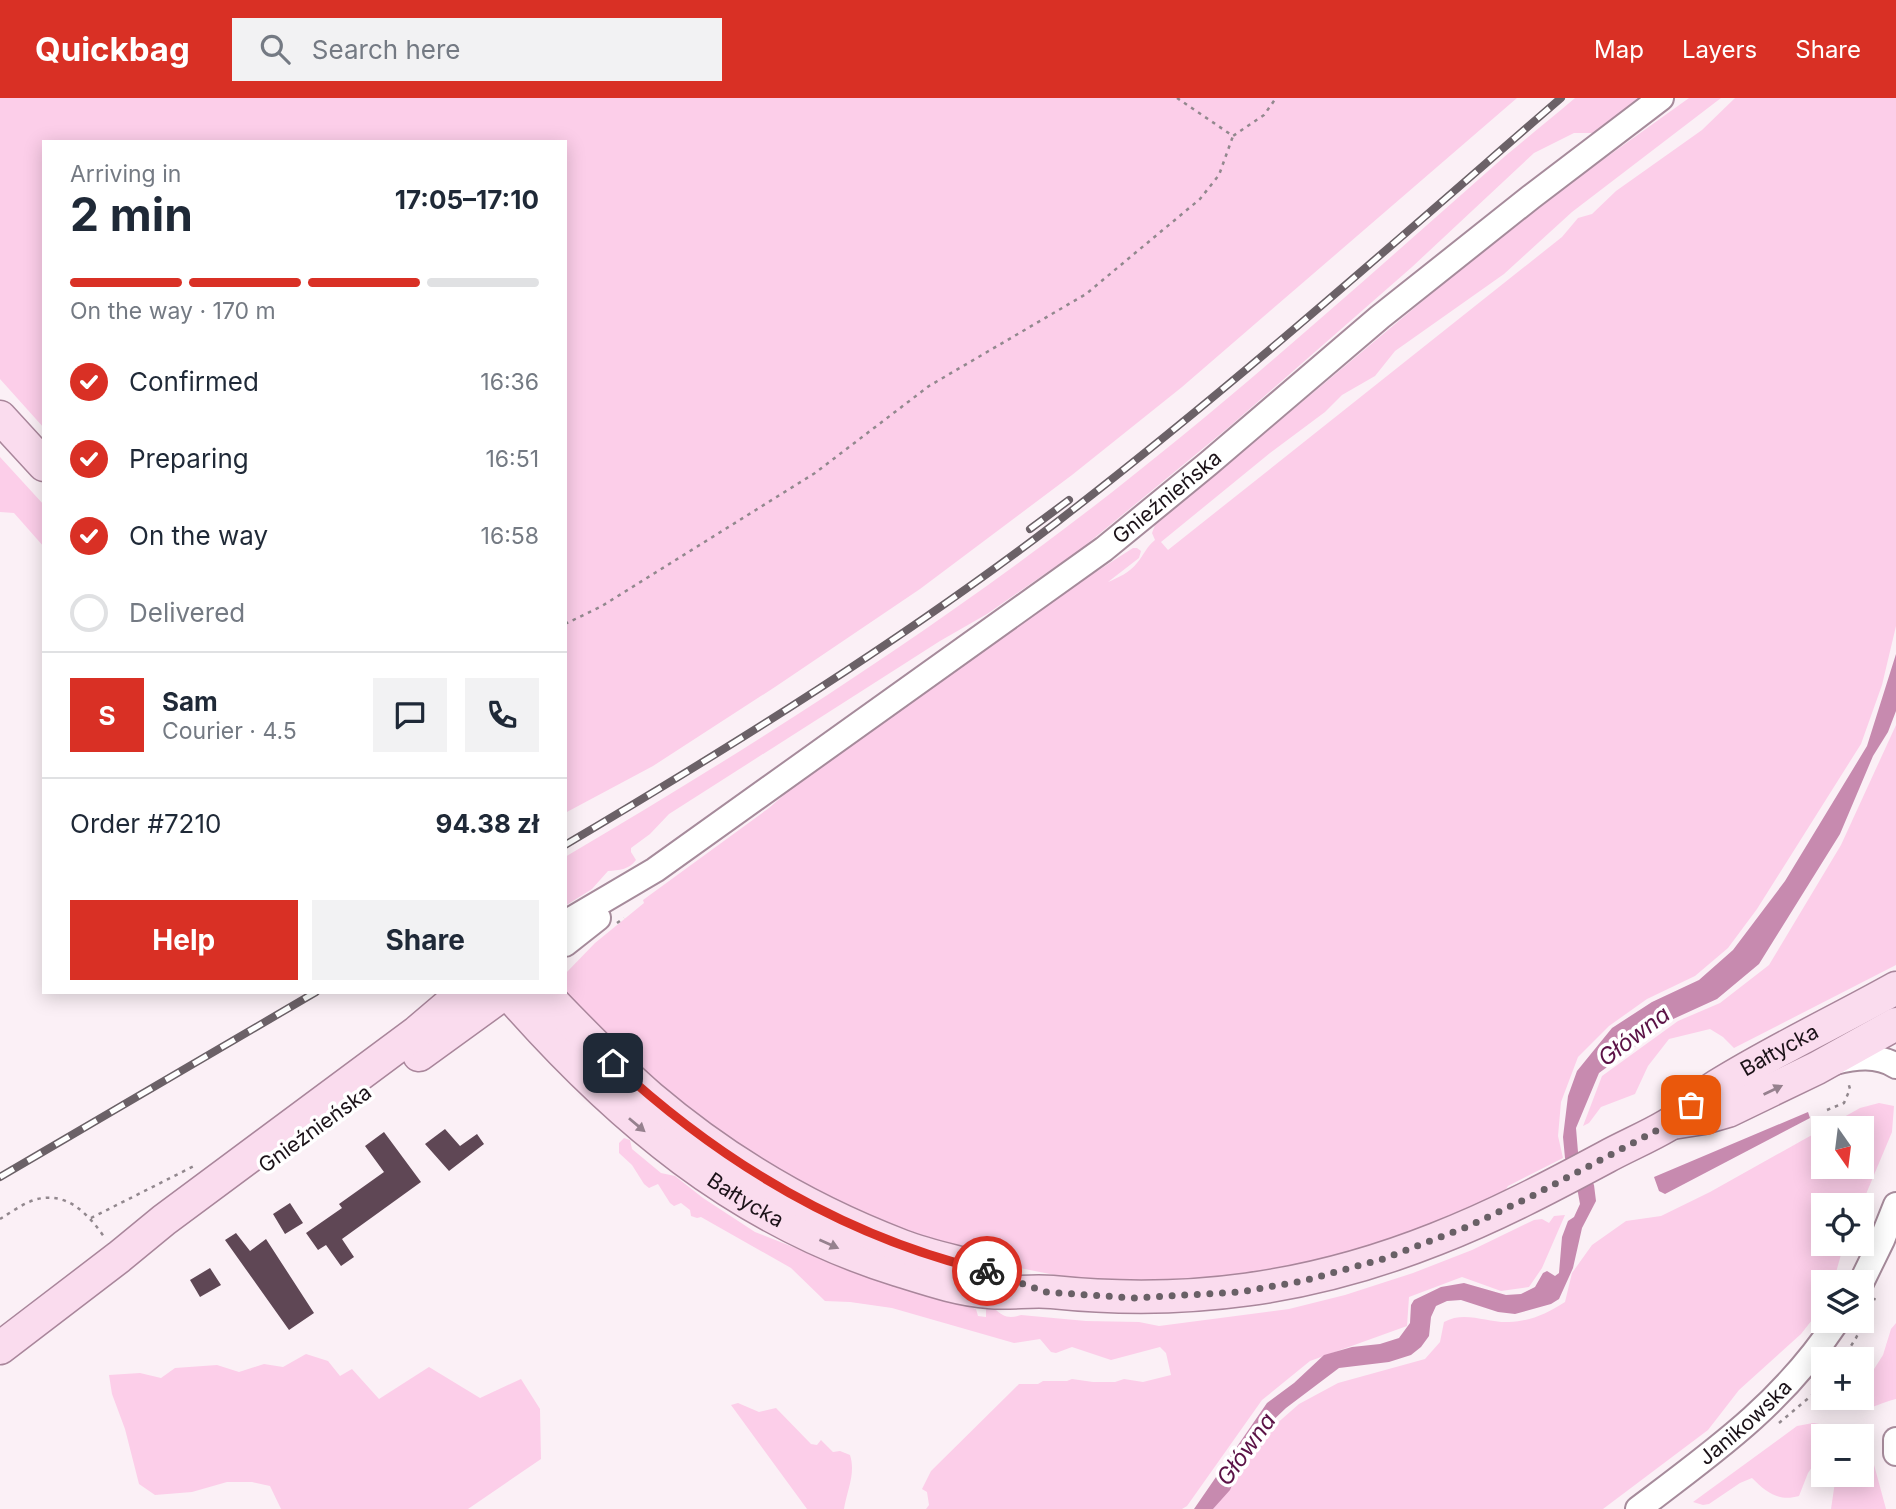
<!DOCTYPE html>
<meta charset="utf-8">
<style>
body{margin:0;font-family:Inter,sans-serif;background:#f2f2f3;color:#1f2937;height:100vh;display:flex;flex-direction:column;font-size:26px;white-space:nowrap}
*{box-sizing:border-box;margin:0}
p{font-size:23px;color:#747a83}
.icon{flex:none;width:38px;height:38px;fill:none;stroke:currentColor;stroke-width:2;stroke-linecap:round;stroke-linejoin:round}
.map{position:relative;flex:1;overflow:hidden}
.drawer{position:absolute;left:42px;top:42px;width:525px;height:854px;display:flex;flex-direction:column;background:#fff;border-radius:0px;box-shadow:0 4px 18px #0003}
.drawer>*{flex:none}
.needle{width:46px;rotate:166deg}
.fabs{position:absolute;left:1811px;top:1018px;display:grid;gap:14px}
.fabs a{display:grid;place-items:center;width:63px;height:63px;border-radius:0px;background:#fff;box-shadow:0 4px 18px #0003;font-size:35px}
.pin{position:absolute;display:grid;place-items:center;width:60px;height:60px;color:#fff;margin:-30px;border-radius:14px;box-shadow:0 4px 10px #0006}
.courier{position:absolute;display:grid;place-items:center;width:70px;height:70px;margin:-35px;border:5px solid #d93025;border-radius:50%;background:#fff;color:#222;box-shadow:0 2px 9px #0007}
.headline em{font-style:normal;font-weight:700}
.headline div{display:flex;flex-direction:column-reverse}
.headline{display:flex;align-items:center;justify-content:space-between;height:119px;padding:0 28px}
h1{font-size:46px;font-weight:700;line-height:52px}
.bar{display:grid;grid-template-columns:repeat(4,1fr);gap:10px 7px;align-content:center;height:84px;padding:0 28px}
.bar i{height:9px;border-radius:5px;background:#e0e1e3}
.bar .selected{background:#d93025}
.bar p{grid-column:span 4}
.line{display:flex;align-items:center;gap:18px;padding:0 28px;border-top:2px solid #e0e1e3}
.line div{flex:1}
.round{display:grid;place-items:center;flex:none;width:74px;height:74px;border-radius:0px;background:#f2f2f3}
ol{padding:0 28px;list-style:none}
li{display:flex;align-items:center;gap:21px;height:77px}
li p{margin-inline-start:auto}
li .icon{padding:7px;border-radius:50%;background:#d93025;color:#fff;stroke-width:4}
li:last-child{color:#747a83}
li i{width:38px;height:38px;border:4px solid #e0e1e3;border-radius:50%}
.action{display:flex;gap:14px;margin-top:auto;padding:14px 28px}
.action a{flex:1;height:80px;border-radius:0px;background:#d93025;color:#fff;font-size:28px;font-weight:700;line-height:80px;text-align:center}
.action a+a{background:#f2f2f3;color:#1f2937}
header{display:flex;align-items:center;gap:42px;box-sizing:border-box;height:98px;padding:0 35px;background:#d93025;color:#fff}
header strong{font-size:33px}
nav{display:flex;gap:38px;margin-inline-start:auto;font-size:24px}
.search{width:490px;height:63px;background:#f2f2f3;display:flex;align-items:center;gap:18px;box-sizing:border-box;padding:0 24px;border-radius:0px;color:#747a83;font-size:26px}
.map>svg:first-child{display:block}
.green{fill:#fccee9;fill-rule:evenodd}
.water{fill:#c78aaf}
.building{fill:#5f4755}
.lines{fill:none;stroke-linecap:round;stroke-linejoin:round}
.minor-casing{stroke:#a68b9b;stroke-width:28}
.major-casing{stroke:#a9869b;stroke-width:35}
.path{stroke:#92888e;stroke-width:2.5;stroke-dasharray:3.5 5;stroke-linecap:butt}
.minor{stroke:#fff;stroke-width:24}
.major{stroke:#fadcee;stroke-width:32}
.rail-casing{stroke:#6b6167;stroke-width:8}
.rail{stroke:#fff;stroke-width:5;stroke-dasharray:16;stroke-linecap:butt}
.oneway{fill:#96818e}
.done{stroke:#696066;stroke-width:7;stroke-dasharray:0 12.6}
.route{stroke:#d93025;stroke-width:9}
.labels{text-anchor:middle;stroke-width:7;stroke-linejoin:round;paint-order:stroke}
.street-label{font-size:21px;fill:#1b1218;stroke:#fff}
.water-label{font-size:23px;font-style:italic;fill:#5b1246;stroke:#fff}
</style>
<header>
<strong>Quickbag</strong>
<div class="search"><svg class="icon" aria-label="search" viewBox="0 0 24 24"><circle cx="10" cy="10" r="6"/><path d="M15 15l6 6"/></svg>Search here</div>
<nav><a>Map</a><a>Layers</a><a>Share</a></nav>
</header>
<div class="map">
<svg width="1896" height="1411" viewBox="0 0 1896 1411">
<rect width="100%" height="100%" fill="#fbf0f6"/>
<path class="green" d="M0,0H1517L1182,289L1072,377L920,491L775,589L653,668L565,715V44H44V330L0,281Z
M1575,0H1647L1595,35H1574L1534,55L1412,169L1229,329L1081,451L987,516L940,543L669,716L650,736L631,750V754L636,762C629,772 619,772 608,773L592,791L565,808V759C730,662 891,560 1044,446C1199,331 1343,201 1487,74C1516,48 1546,25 1575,0Z
M1689,0H1721L1572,114L1504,176L1395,253L1375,278L1342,297L1325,314L1270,355L1161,444L1168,452L1562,139L1578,120L1592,116L1616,93L1702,32L1735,0H1896V528L1882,587L1861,646L1757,811L1728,850L1695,878L1647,901L1609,928L1578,959L1561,1004L1558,1038L1563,1060L1508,1088L1505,1093L1420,1130L1351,1154L1274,1172L1213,1181L1155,1184L1102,1182L1055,1177L990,1164L866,1122L693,1023L564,894L565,876L595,845L644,805L643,802L769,710L819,666L1087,473L1091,477L1133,450H1137L1141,453L1139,460L1108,484C1118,480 1130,474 1137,465C1144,457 1146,449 1155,442L1152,435L1155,427L1468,165L1590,71Z
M0,359L44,407V449L14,415L0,414Z
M1896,627V867L1734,950L1723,939L1710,931L1669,941L1648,968L1635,996L1601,1009L1589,1025L1583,1028L1602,978L1678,923L1720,905L1769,867L1841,747Z
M1879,1005L1894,1008L1892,1034L1861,1108H1824V1146H1844L1833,1185H1824L1823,1208L1801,1236L1739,1292L1708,1332L1603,1411H1213C1234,1387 1244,1359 1262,1333L1265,1336L1299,1306L1338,1285L1425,1261L1440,1244L1444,1224C1465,1212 1487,1225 1509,1224C1531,1223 1546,1216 1565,1204L1572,1175L1592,1147L1626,1123L1661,1118L1710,1094L1860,1010ZM1824,1031H1862V1069H1824Z
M624,1040L630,1042L632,1051L661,1075L675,1078L703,1100L755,1134L885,1185L964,1207L976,1211L978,1218L986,1219V1210H994C1003,1219 1009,1221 1021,1217L1086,1223L1139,1224L1159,1228L1289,1211L1345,1197L1413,1175L1472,1152L1534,1122L1542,1121L1549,1125L1554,1118L1565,1117L1542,1170L1529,1189L1501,1193L1462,1179L1409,1199L1407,1228L1310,1263L1262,1302L1187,1408L1182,1411H926L929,1407L927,1394L922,1391L931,1373L1019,1286H1038L1043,1283H1067L1072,1281L1093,1284H1115L1124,1281L1143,1284L1171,1277L1166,1255L1160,1249L1111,1262L1072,1249L1056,1255L1051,1254L1040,1241L1014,1245L892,1210L850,1204L825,1203L791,1170L701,1119L697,1120L691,1118L690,1112L681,1105L674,1108L670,1105L658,1086L649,1090L644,1086L632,1067L619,1055V1045Z
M1896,1225V1301C1883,1304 1873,1310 1860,1312L1858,1300H1862V1290L1883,1257L1891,1231Z
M306,1256L328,1263L340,1278L352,1271L379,1301L429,1269L480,1300L521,1281L540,1311L541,1361L468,1411H281L270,1388L252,1384H227L192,1394L155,1397L139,1386L125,1331L112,1296L109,1277L140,1275L161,1280L175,1270L217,1267L239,1274L264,1266L283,1269Z
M738,1305L759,1314L776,1310L811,1346L817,1347L821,1342L833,1354L840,1353L850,1357C856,1376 847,1392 844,1411H807L731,1307Z
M1813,1325C1823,1326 1831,1329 1833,1339H1824L1823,1353L1808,1375L1799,1398C1778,1404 1766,1394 1752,1380L1740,1385L1709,1406L1703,1407L1693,1404L1797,1328Z
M1862,1360L1873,1363L1886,1411H1831L1836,1377H1862Z"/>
<path class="water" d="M1896,556V613L1888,634L1873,658L1840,736L1759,866L1717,901L1671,922L1599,975L1576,1030L1578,1054L1594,1087L1596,1103L1582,1130L1573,1170L1559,1201L1551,1206L1515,1216L1498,1214L1461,1202L1447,1203L1436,1208L1431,1219L1429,1238L1421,1249L1411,1257L1389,1264L1339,1270L1286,1310L1262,1333L1244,1359L1230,1392L1213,1411H1194L1267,1305L1294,1285L1324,1257L1352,1249L1380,1246L1399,1240L1410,1225L1411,1207L1414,1202L1441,1189L1464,1185L1506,1197L1521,1196L1535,1189L1543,1175L1547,1173L1555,1178L1559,1175L1562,1139L1568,1123L1574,1119L1580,1106L1578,1095L1565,1060L1563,1039L1568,998L1577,973L1612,930L1652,904L1699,882L1733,852L1785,783L1867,648Z
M1808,1014L1810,1020L1665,1096L1659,1093L1654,1079Z"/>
<path class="building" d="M445,1031L460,1048L477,1036L484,1046L449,1073L425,1046Z
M384,1034L421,1084L342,1141L354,1159L341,1168L326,1147L318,1152L306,1135L342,1110L339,1106L384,1074L365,1048Z
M290,1105L303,1125L285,1136L273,1116Z
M236,1135L250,1153L266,1141L314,1215L289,1232L225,1142Z
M210,1170L221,1187L200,1199L190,1182Z"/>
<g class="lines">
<defs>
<g id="minor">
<path id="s1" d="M565,825L655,772L1104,451L1209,365L1380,219L1531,99L1661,0"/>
<path d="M565,846L598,820"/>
<path d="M1835,964C1855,959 1877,956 1896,968"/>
<path d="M1861,1185L1882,1142L1896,1107"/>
<path d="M1896,1342V1355"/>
<path id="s2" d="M1638,1411C1715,1353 1783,1305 1837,1223"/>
</g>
<g id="major">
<path d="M0,319L44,367"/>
<path id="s3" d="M507,894C616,1019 737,1122 898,1172C927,1181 959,1192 989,1194C1010,1196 1031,1192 1052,1194C1187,1208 1310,1191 1436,1141C1495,1118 1550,1089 1606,1059C1626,1048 1648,1039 1668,1027C1686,1016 1699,999 1717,988C1775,952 1837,923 1896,890"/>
<path d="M543,894C578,930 612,966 650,999C724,1062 810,1113 902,1148C933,1160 967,1165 999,1176"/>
<path d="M419,957L506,894"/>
<path d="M1672,1025L1704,1020L1728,1013L1817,970L1896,926"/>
<path d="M0,1250L119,1159L164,1122L417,934L464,894"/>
</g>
</defs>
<use href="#minor" class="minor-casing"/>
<use href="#major" class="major-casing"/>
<path class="path" d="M1177,0L1233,38L1264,17L1276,0
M565,526L602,508L815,375L929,288L1086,196L1200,101L1219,77L1233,38
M617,825L624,820
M1827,1012L1844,1005L1850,991L1848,984
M91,1120L194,1068
M0,1121C10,1115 22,1106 34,1102C67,1092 88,1116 105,1140
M1842,1262L1856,1240L1875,1200
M1779,1325L1824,1287"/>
<use href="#minor" class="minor"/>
<use href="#major" class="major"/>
<defs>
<path id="rail" d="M1030,431L1069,402
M565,747C734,647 901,543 1057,424C1231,290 1395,144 1561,0
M0,1079L316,894"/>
</defs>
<use href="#rail" class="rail-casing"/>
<use href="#rail" class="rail"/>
</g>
<defs><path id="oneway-solid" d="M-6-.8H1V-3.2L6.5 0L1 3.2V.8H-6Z" transform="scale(1.75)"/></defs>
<g class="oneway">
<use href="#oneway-solid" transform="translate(1773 992) rotate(-26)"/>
<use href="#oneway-solid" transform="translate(637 1027) rotate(40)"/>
<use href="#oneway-solid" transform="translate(829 1146) rotate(24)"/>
</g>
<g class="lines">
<path class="done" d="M987,1173L1046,1194L1133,1200L1240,1194L1303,1183L1383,1161L1467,1129L1530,1099L1671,1025L1691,1007"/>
<path class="route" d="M613,965C720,1064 845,1139 987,1173"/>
</g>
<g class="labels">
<g class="street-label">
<text dy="7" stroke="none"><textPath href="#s1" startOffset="738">Gnieźnieńska</textPath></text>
<text dy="7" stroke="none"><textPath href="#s3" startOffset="1428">Bałtycka</textPath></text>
<text transform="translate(315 1031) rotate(-36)" y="7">Gnieźnieńska</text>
<text dy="7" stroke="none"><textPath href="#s3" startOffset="318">Bałtycka</textPath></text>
<text dy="7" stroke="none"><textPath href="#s2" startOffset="138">Janikowska</textPath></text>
</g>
<g class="water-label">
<text transform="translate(1634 938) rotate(-37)" y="8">Główna</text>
<text transform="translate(1246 1351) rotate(-54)" y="8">Główna</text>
</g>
</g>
</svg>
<div class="fabs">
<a><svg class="needle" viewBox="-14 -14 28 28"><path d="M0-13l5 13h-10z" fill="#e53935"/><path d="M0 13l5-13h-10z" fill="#747a83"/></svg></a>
<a><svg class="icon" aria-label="locate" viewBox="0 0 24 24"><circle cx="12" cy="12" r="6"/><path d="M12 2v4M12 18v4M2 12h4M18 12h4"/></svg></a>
<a><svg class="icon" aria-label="layers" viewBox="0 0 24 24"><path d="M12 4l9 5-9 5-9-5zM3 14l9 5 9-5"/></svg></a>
<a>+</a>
<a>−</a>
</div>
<div class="pin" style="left:1691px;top:1007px;background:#ea580c"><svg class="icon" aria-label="bag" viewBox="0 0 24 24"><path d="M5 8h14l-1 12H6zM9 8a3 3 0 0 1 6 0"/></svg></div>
<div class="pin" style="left:613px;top:965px;background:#1f2937"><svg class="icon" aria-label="home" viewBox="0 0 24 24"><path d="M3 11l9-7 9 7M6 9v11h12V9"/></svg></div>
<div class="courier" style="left:987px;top:1173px"><svg class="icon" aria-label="bike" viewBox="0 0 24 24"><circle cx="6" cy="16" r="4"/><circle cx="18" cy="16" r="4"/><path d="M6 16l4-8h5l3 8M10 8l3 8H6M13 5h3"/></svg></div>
<section class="drawer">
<div class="headline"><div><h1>2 min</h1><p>Arriving in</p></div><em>17:05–17:10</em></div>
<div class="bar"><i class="selected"></i><i class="selected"></i><i class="selected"></i><i></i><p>On the way · 170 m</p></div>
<ol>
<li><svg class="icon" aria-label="check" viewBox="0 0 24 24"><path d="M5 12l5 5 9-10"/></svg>Confirmed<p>16:36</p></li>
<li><svg class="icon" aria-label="check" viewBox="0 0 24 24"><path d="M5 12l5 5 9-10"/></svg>Preparing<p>16:51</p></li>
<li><svg class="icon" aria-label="check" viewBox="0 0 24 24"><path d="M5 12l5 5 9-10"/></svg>On the way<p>16:58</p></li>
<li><i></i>Delivered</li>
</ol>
<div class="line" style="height:126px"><b class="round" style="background:#d93025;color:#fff">S</b><div><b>Sam</b><p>Courier · 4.5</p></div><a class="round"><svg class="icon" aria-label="chat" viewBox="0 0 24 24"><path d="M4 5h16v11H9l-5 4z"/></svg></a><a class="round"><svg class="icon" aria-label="phone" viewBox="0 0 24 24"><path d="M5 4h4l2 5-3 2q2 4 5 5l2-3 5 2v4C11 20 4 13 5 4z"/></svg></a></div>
<div class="line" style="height:91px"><div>Order #7210</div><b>94.38 zł</b></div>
<div class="action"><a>Help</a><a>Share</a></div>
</section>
</div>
